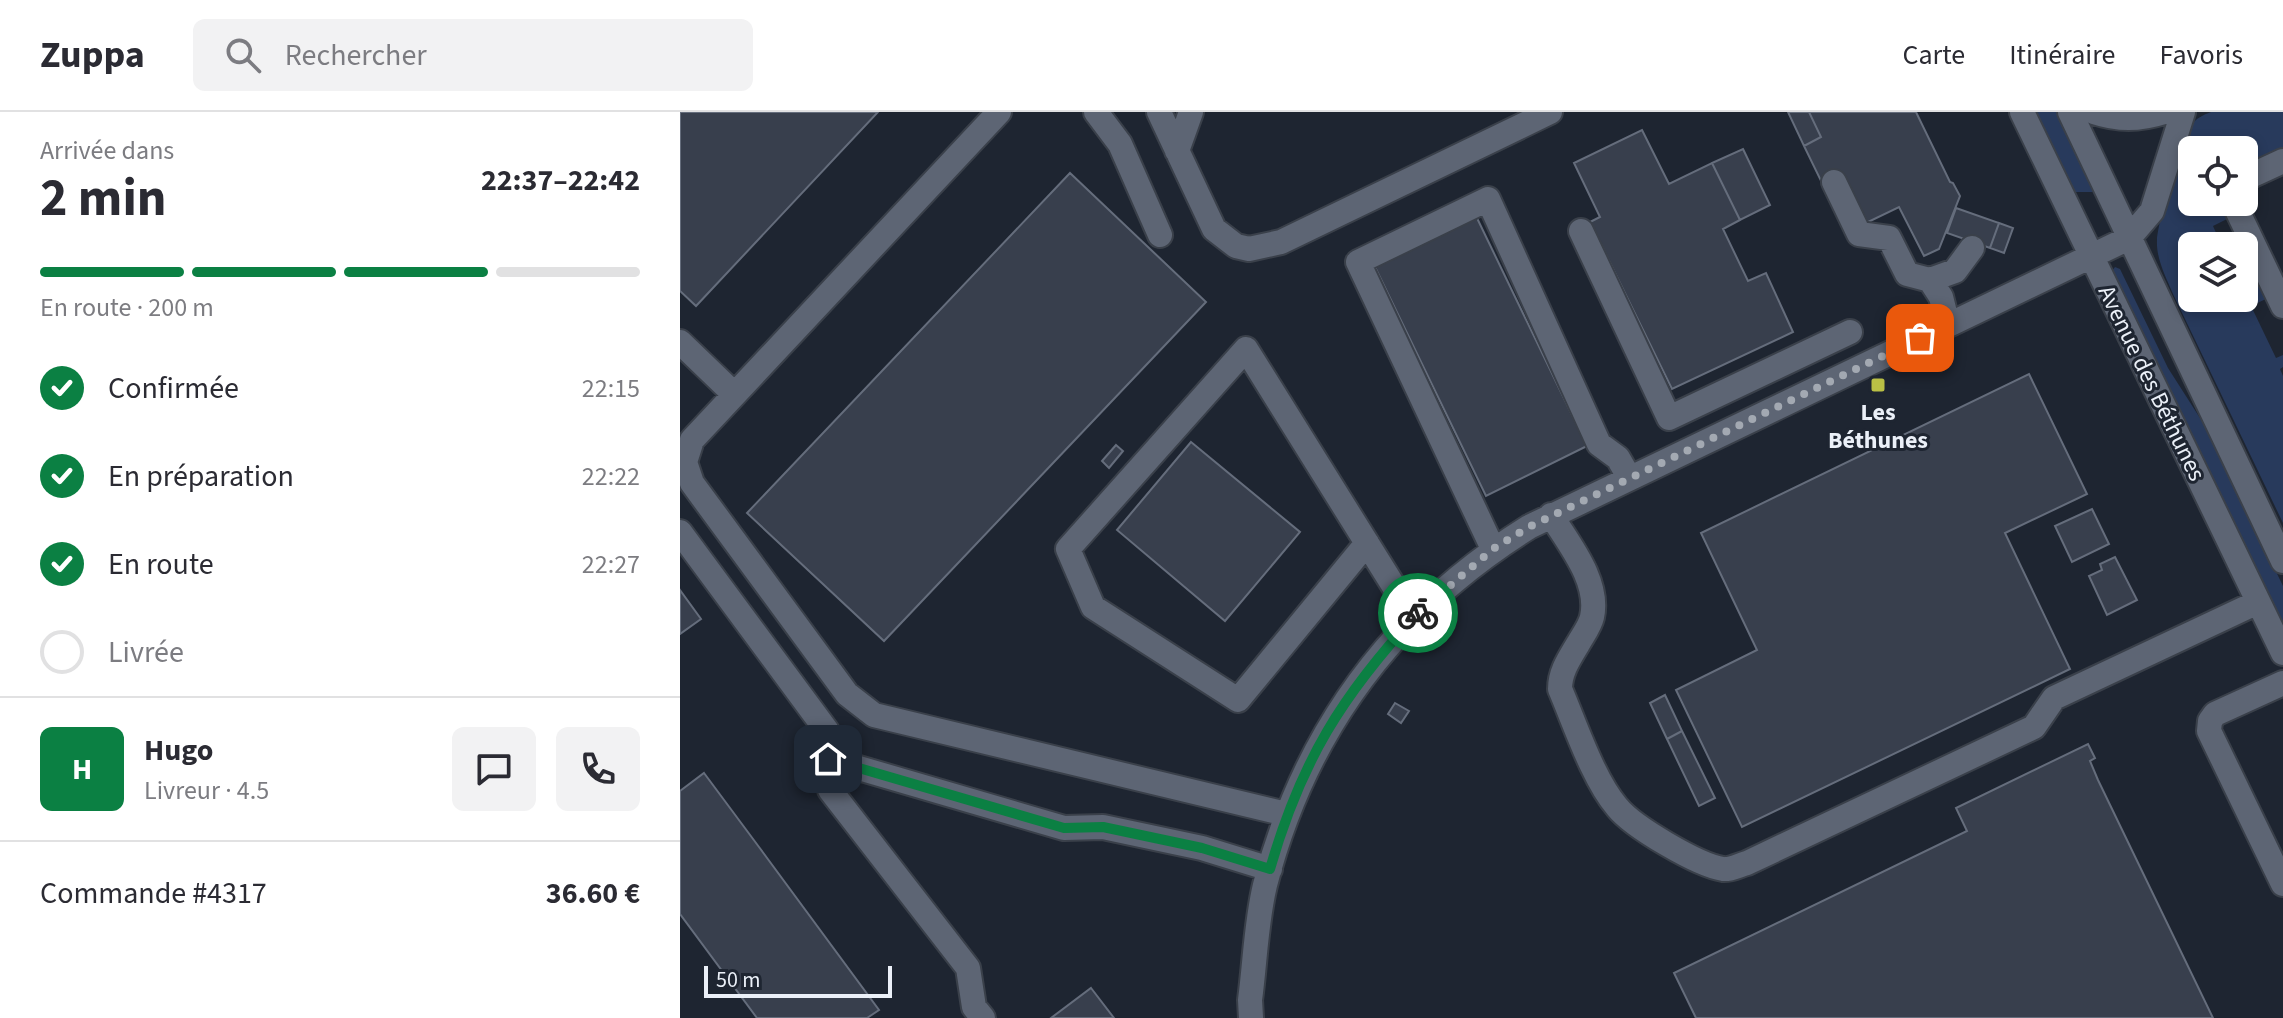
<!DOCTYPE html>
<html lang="fr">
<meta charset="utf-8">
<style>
body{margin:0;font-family:"Source Sans 3",sans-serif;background:#f2f2f3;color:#2b2b33;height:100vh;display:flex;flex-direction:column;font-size:30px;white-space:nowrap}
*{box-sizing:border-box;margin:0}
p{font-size:26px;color:#7c7c81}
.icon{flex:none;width:44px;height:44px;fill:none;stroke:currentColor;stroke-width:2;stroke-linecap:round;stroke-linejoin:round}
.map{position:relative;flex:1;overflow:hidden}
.panel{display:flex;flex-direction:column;background:#fff;width:680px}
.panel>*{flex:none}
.controls{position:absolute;left:1498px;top:24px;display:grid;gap:16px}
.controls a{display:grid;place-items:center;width:80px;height:80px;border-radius:12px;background:#fff;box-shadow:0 4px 12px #0003;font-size:40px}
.scale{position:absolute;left:24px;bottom:20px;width:188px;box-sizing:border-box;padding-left:8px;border:4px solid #ebf0f8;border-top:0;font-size:22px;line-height:28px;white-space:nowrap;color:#ebf0f8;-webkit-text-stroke:6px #1e2531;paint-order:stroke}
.pin{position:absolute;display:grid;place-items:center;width:68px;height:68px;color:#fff;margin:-34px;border-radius:16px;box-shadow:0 4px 12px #0006}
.courier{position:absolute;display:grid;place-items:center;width:80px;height:80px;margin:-40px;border:6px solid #0b8043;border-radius:50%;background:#fff;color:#222;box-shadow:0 2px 10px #0007}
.head em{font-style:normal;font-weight:700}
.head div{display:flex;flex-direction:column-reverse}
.head{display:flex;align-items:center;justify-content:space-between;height:136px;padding:0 40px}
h1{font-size:52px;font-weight:700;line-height:60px}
.bar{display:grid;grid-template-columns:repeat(4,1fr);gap:12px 8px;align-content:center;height:96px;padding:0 40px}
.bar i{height:10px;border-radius:6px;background:#e1e1e2}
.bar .active{background:#0b8043}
.bar p{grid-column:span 4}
.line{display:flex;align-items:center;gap:20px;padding:0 40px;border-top:2px solid #e1e1e2}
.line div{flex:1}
.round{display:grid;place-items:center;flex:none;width:84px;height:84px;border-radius:12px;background:#f2f2f3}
ol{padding:0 40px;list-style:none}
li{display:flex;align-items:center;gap:24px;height:88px}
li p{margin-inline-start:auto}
li .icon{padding:8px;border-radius:50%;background:#0b8043;color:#fff;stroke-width:4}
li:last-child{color:#7c7c81}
li i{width:44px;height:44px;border:4px solid #e1e1e2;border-radius:50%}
header{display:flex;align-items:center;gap:48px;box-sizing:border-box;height:112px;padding:0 40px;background:#fff;border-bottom:2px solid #e1e1e2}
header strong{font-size:38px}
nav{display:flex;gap:44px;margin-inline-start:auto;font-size:28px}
.search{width:560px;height:72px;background:#f2f2f3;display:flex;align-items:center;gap:20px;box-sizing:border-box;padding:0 28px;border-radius:12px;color:#7c7c81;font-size:30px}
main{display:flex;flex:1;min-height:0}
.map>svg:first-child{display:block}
.green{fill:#283a5c}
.building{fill:#383f4d;stroke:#656d7c;stroke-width:2}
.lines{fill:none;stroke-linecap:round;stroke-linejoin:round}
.minor-casing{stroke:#3a404a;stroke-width:28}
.minor{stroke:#5d6574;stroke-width:24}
.done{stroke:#a3a9b2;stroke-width:8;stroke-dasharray:0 14.4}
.route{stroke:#0b8043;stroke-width:10}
.poi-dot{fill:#bac045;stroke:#1e2531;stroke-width:3}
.labels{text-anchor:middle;stroke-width:6;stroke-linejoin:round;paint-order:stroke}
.street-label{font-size:24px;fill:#ebf0f8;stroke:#1e2531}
.poi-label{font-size:24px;font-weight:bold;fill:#ebf0f8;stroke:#1e2531}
</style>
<header>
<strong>Zuppa</strong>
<div class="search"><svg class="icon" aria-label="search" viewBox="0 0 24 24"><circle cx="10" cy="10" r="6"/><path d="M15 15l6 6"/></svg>Rechercher</div>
<nav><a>Carte</a><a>Itinéraire</a><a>Favoris</a></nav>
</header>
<main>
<section class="panel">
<div class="head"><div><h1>2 min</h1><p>Arrivée dans</p></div><em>22:37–22:42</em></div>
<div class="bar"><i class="active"></i><i class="active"></i><i class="active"></i><i></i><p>En route · 200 m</p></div>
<ol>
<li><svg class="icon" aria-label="check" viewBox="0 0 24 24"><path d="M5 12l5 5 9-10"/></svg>Confirmée<p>22:15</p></li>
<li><svg class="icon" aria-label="check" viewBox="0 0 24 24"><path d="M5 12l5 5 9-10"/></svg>En préparation<p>22:22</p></li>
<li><svg class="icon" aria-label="check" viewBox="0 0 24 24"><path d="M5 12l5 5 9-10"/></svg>En route<p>22:27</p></li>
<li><i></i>Livrée</li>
</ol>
<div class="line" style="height:144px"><b class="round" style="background:#0b8043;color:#fff">H</b><div><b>Hugo</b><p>Livreur · 4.5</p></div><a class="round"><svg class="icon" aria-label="chat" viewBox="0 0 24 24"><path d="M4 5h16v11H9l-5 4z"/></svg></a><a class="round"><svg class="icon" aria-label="phone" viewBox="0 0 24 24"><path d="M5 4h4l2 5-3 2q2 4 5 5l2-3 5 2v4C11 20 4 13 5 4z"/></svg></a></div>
<div class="line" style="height:104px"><div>Commande #4317</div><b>36.60 €</b></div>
</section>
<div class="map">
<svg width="1603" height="906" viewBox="0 0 1603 906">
<rect width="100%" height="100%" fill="#1e2531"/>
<path class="green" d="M1355,0H1376L1413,80H1393Z
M1531,0H1603V36L1564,54V38H1512V90H1544L1551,105L1533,114L1542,134H1512V186H1564V180L1583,171L1590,185L1571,194L1596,246L1603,243V255L1600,257L1603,264V411L1493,182C1486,165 1476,147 1477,128C1478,109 1501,30 1511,14C1516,6 1523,3 1531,0Z
M1435,155L1440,157L1488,256L1527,317L1603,474V514L1434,164L1432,159Z"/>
<path class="building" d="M0,0H198L16,194L0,179Z
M1108,0H1129L1141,25L1124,34Z
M1129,0H1236L1270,70L1273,71L1280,84L1259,137L1244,144L1219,95L1186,111L1143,73L1124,34L1141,25Z
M962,18L989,72L1032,51L1060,108L1043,117L1068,169L1086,161L1113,220L992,277L910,110L920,105L894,51Z
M1063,37L1090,93L1060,108L1032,51Z
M390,61L526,190L204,529L67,401Z
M1276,96L1319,111L1310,136L1267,121Z
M796,104L907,334L806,384L694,153Z
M1319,111L1333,116L1324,141L1310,136Z
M1349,262L1407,382L1325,421L1390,557L1062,715L996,578L1077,538L1021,421Z
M511,330L620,420L545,509L437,418Z
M436,333L443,339L429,356L422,349Z
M1412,397L1429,432L1392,450L1375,414Z
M1435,445L1457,488L1427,503L1409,464L1422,458L1420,452Z
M0,478L21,507L0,522Z
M985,583L1002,619L987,627L970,591Z
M715,591L729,599L721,611L708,602Z
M1002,619L1035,686L1019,694L987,627Z
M1408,632L1415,646L1410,649L1418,668L1533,906H1016L994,861L1287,719L1276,696Z
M24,661L79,735L199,898L187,906H77L0,802V679Z
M411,876L434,906H371Z"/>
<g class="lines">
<defs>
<path id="minor" d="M319,0L12,328L5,350L12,371L167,582L194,603L606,702
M416,0L440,32L480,123
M479,0L534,117L556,134L569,137L601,130L870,0
M1342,0L1603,541
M1390,0L1603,449
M1414,0C1438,8 1459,8 1484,0
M497,39L511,0
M1564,67L1603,49
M1154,70L1179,122L1209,126L1227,162L1250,168L1261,185L1268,213
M1556,90L1557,98L1603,194
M901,119L989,306L1170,220
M1250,168L1275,159L1292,136
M0,230L54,282
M871,403C888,431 920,469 912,505C910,514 903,523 898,532C889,547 880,560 880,577C895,612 913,667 937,695C953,715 1018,753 1043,757C1051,758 1059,753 1067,751L1354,615L1374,586L1578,490
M0,420L147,619L150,678L288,856L294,895L303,906
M687,431L558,588L413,495L388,437L566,237L718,481L738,501
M813,437L678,150L808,87L919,332L938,346L949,365
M1603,571L1535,602L1530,609L1529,619L1603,772
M148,647L384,716L423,715L522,736L590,757
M571,906L570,888C575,851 576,810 585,773C625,618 713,500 849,415L1449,126L1472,99L1503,0"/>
</defs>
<use href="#minor" class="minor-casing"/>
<use href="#minor" class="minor"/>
</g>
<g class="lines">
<path class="done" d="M738,501L813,437L849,415L1240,226"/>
<path class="route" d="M148,647L384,716L423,715L522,736L590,757C621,649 662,583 738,501"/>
</g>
<rect class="poi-dot" x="1190" y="265" width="16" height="16" rx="4"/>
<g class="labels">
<g class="street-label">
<text transform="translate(1472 271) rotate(64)" y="8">Avenue des Béthunes</text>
</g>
<g class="poi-label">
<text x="1198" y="308">Les<tspan x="1198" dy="28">Béthunes</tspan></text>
</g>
</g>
</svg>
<div class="controls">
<a><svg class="icon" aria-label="locate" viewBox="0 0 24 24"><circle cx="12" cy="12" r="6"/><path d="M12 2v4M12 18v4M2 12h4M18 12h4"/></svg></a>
<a><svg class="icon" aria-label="layers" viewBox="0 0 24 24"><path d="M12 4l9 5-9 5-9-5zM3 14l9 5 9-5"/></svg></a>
</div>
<div class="scale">50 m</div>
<div class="pin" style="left:1240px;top:226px;background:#ea580c"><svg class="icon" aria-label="bag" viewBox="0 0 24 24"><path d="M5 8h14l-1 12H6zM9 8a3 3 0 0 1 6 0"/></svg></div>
<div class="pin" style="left:148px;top:647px;background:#1f2937"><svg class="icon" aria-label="home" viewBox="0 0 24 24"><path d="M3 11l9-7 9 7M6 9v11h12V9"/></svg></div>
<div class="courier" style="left:738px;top:501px"><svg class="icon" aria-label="bike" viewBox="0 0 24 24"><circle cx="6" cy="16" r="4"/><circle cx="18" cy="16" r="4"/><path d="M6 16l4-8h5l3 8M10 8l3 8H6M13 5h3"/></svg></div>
</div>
</main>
